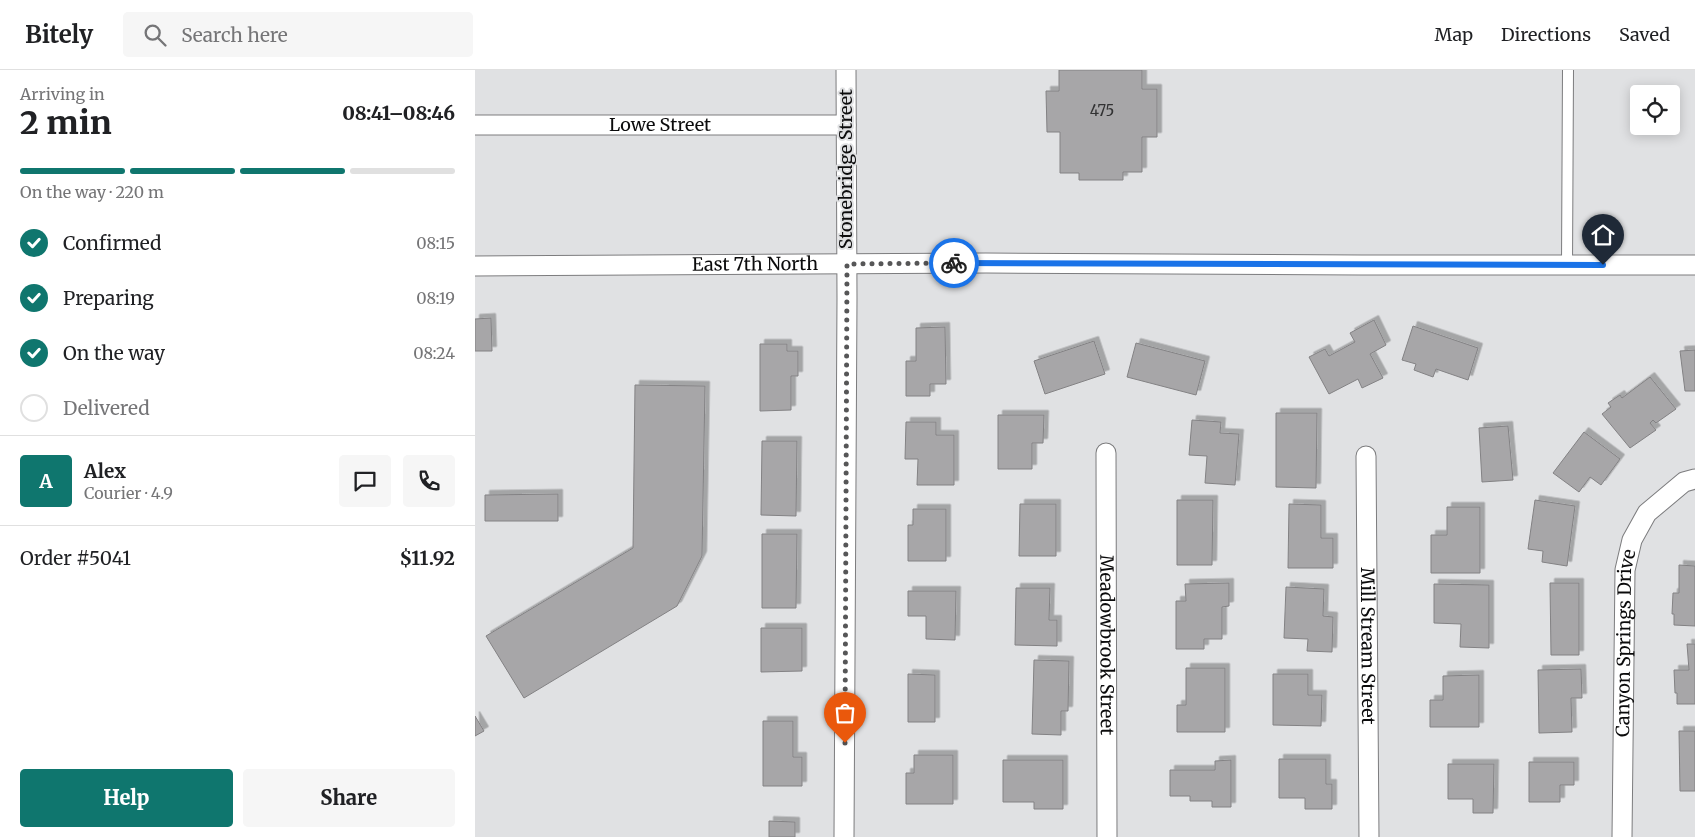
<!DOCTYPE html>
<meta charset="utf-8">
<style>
body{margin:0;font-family:Merriweather,serif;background:#f6f6f6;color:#202124;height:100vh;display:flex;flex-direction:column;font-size:19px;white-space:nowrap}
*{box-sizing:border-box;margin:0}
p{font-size:16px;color:#757577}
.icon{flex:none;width:28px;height:28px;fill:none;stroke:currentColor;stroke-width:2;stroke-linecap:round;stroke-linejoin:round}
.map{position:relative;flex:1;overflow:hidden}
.drawer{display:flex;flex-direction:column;background:#fff;width:475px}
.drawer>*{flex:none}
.fabs{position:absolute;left:1155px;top:15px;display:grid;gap:10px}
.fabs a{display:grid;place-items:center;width:50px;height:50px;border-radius:5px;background:#fff;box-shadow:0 2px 12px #0003;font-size:25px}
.pin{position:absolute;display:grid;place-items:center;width:42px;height:42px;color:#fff;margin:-51px -21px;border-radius:50% 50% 50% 0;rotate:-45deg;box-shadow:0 0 5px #0007}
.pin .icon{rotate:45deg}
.courier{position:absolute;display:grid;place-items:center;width:50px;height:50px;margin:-25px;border:4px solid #1a73e8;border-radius:50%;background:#fff;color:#222;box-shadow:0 1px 6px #0007}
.head em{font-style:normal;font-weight:800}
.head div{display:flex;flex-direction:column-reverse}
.head{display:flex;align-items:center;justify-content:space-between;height:85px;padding:0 20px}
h1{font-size:32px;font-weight:800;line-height:38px}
.bar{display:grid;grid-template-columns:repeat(4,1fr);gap:8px 5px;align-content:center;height:60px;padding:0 20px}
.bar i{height:6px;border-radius:4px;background:#e0e0e0}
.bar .selected{background:#0f766e}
.bar p{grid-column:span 4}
.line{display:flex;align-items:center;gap:12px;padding:0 20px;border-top:1px solid #e0e0e0}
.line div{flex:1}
.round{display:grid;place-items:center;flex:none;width:52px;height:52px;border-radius:5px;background:#f6f6f6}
ol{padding:0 20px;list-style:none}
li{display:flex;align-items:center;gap:15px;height:55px}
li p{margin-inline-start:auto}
li .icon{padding:5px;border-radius:50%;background:#0f766e;color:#fff;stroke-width:4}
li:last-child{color:#757577}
li i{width:28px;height:28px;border:2px solid #e0e0e0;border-radius:50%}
.cta{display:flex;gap:10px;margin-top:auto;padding:10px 20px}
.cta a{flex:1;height:58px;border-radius:5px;background:#0f766e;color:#fff;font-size:20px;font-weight:800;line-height:58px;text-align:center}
.cta a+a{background:#f6f6f6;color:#202124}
header{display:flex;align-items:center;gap:30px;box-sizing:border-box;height:70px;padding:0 25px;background:#fff;border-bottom:1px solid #e0e0e0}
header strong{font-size:24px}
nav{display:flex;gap:28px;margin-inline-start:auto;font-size:18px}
.search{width:350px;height:45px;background:#f6f6f6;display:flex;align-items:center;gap:12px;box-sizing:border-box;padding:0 18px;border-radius:5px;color:#757577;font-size:19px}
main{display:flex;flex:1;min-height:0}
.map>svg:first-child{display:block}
.building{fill:#a7a6a8;stroke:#838284;filter:url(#shadow)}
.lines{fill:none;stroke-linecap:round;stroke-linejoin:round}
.service-casing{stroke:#7c7c7e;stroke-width:12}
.minor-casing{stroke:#7c7c7e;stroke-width:21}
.service{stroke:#fff;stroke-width:10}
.minor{stroke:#fff;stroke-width:19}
.done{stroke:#565657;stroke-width:5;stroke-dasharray:0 9}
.route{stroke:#1a73e8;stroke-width:6}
.labels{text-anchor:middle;stroke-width:4;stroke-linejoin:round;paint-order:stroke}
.number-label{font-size:15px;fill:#323233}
.street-label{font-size:18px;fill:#0b0b0c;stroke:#e0e1e3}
</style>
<header>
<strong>Bitely</strong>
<div class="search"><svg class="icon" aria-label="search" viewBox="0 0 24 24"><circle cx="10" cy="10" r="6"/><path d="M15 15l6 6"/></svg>Search here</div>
<nav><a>Map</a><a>Directions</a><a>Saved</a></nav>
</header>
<main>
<section class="drawer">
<div class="head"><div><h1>2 min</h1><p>Arriving in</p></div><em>08:41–08:46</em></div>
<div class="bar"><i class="selected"></i><i class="selected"></i><i class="selected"></i><i></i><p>On the way · 220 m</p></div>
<ol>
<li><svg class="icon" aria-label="check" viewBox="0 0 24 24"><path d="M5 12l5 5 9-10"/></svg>Confirmed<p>08:15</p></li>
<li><svg class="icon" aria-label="check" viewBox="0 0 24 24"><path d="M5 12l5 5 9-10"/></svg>Preparing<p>08:19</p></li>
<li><svg class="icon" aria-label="check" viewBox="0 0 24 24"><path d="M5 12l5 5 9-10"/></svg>On the way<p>08:24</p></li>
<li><i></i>Delivered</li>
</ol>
<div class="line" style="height:90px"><b class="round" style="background:#0f766e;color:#fff">A</b><div><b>Alex</b><p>Courier · 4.9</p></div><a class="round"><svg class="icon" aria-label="chat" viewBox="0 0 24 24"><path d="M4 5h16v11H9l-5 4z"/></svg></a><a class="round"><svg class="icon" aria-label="phone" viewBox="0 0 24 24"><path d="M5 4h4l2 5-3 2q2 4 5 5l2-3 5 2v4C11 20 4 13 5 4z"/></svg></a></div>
<div class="line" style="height:65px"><div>Order #5041</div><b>$11.92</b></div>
<div class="cta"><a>Help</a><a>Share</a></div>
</section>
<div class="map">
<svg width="1220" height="767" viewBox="0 0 1220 767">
<defs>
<filter id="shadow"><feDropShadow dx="4.5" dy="-4.5" stdDeviation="0" flood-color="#0004"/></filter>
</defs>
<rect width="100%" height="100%" fill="#e0e1e3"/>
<path class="building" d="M584,0H667V19H682V67H667V102H648V110H604V103H585V62H572L571,21H584Z
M16,248L17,281H0V249Z
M899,250L911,275L895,284L908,308L887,318L883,309L854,324L834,287L850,279L854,286L880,272L875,263Z
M938,256L1003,278L993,310L961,299L958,307L939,300L941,294L927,290Z
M470,257L471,314H455V326H431V291H441V258Z
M619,271L630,304L570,324L559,291Z
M661,273L730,291L721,325L652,307Z
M285,274H312V281H323V306H316V340L285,341Z
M1220,280V321H1210L1205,281Z
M1175,307L1201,339L1181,353L1178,350L1175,353L1181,360L1155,378L1127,344L1136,337L1133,333L1145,325L1147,328Z
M160,315L230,316L227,486L202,536L49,628L11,566L158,478Z
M801,343H842L841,418L801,417Z
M523,345H569L568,373H557V399H523Z
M717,350L746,352L745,363L764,364L760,415L730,413L732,386L714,385Z
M431,352H461V365H479V415H442L443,389H430Z
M1033,356L1038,410L1007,412L1004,358Z
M1109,362L1145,389L1126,415L1115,407L1104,422L1078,403Z
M287,371H322L321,446L286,445Z
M83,424V451H10V425Z
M702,430H738L737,495H702Z
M1060,430L1100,436L1092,496L1067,492L1068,481L1053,479Z
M545,434H581V486H544Z
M814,434L846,435V468H858V498H813Z
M972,437H1005V503H956V465H972Z
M438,439H471V491H433V455H438Z
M287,464H322L321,538H287Z
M1204,495L1220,496V556L1199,555V544H1197L1198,523H1204Z
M754,513V536L747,537V569H729V579H701V531H711L710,514Z
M1075,513H1104V585H1076Z
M959,514L1014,515V578L985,577L986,554L959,553Z
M811,517L849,519L848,546L858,547L857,582L832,581L833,569L809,568Z
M541,518H575L574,550H582V576L540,575Z
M433,521H481L480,570L451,569V546H433Z
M286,558H327V601L286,602Z
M1212,574H1220V634H1202V623H1200L1199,600H1214Z
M559,590L594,591L593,641H586V665L557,664Z
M711,598H750V662H702V635H711Z
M1106,599L1107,628H1096L1097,662L1064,663L1063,600Z
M433,604L460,605V652H433Z
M798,604H833V625H847L846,656L798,655Z
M1004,605V657H955V630H968V606Z
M0,646L9,661L0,666Z
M288,651H318V687H327V716H288Z
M1204,661H1220V721H1205Z
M439,685H478V734H431V703H439Z
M804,689H851V714H857V739H830V728H804Z
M528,690H588V739H559V732H528Z
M756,690V737H737V731H715V726H695V700H740V691Z
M1054,692H1099V715H1085V732H1054Z
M973,694H1019L1018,743H998V729H973Z
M294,751L320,752V767H294Z"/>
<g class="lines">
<defs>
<path id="service" d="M1092,195L1093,0"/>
<g id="minor">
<path id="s1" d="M0,55H371"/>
<path id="s2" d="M0,196L511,193L886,195H1220"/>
<path id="s3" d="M631,383L632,767"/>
<path id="s4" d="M891,386L894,767"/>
<path d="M369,767L372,228L371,0"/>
<path id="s5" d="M1147,767L1150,500L1157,470L1172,443L1209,412L1220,409"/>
</g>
</defs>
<use href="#service" class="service-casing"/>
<use href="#minor" class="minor-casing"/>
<use href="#service" class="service"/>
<use href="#minor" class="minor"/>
</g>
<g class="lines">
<path class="done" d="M370,673L372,194L479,193"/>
<path class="route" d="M479,193L1128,195"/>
</g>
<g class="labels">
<g class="number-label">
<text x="627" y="46">475</text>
</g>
<g class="street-label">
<text dy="6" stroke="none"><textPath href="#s1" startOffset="185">Lowe Street</textPath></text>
<text transform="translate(371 99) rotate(-90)" y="6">Stonebridge Street</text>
<text dy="6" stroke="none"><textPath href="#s2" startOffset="280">East 7th North</textPath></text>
<text dy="6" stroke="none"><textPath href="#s5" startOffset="194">Canyon Springs Drive</textPath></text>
<text dy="6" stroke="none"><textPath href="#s3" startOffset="192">Meadowbrook Street</textPath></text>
<text dy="6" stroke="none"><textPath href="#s4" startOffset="190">Mill Stream Street</textPath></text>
</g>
</g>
</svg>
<div class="fabs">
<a><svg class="icon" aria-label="locate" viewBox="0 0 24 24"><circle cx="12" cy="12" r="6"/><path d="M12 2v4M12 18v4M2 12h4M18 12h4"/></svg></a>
</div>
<div class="pin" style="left:370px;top:673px;background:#ea580c"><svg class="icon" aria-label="bag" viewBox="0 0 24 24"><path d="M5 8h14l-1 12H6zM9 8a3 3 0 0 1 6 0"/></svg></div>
<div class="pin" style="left:1128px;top:195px;background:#1f2937"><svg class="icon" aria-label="home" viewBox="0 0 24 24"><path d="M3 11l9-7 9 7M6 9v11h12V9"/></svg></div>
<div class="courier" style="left:479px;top:193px"><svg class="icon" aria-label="bike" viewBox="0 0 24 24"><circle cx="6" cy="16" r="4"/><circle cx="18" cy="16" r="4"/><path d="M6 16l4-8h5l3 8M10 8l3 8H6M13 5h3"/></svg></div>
</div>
</main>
